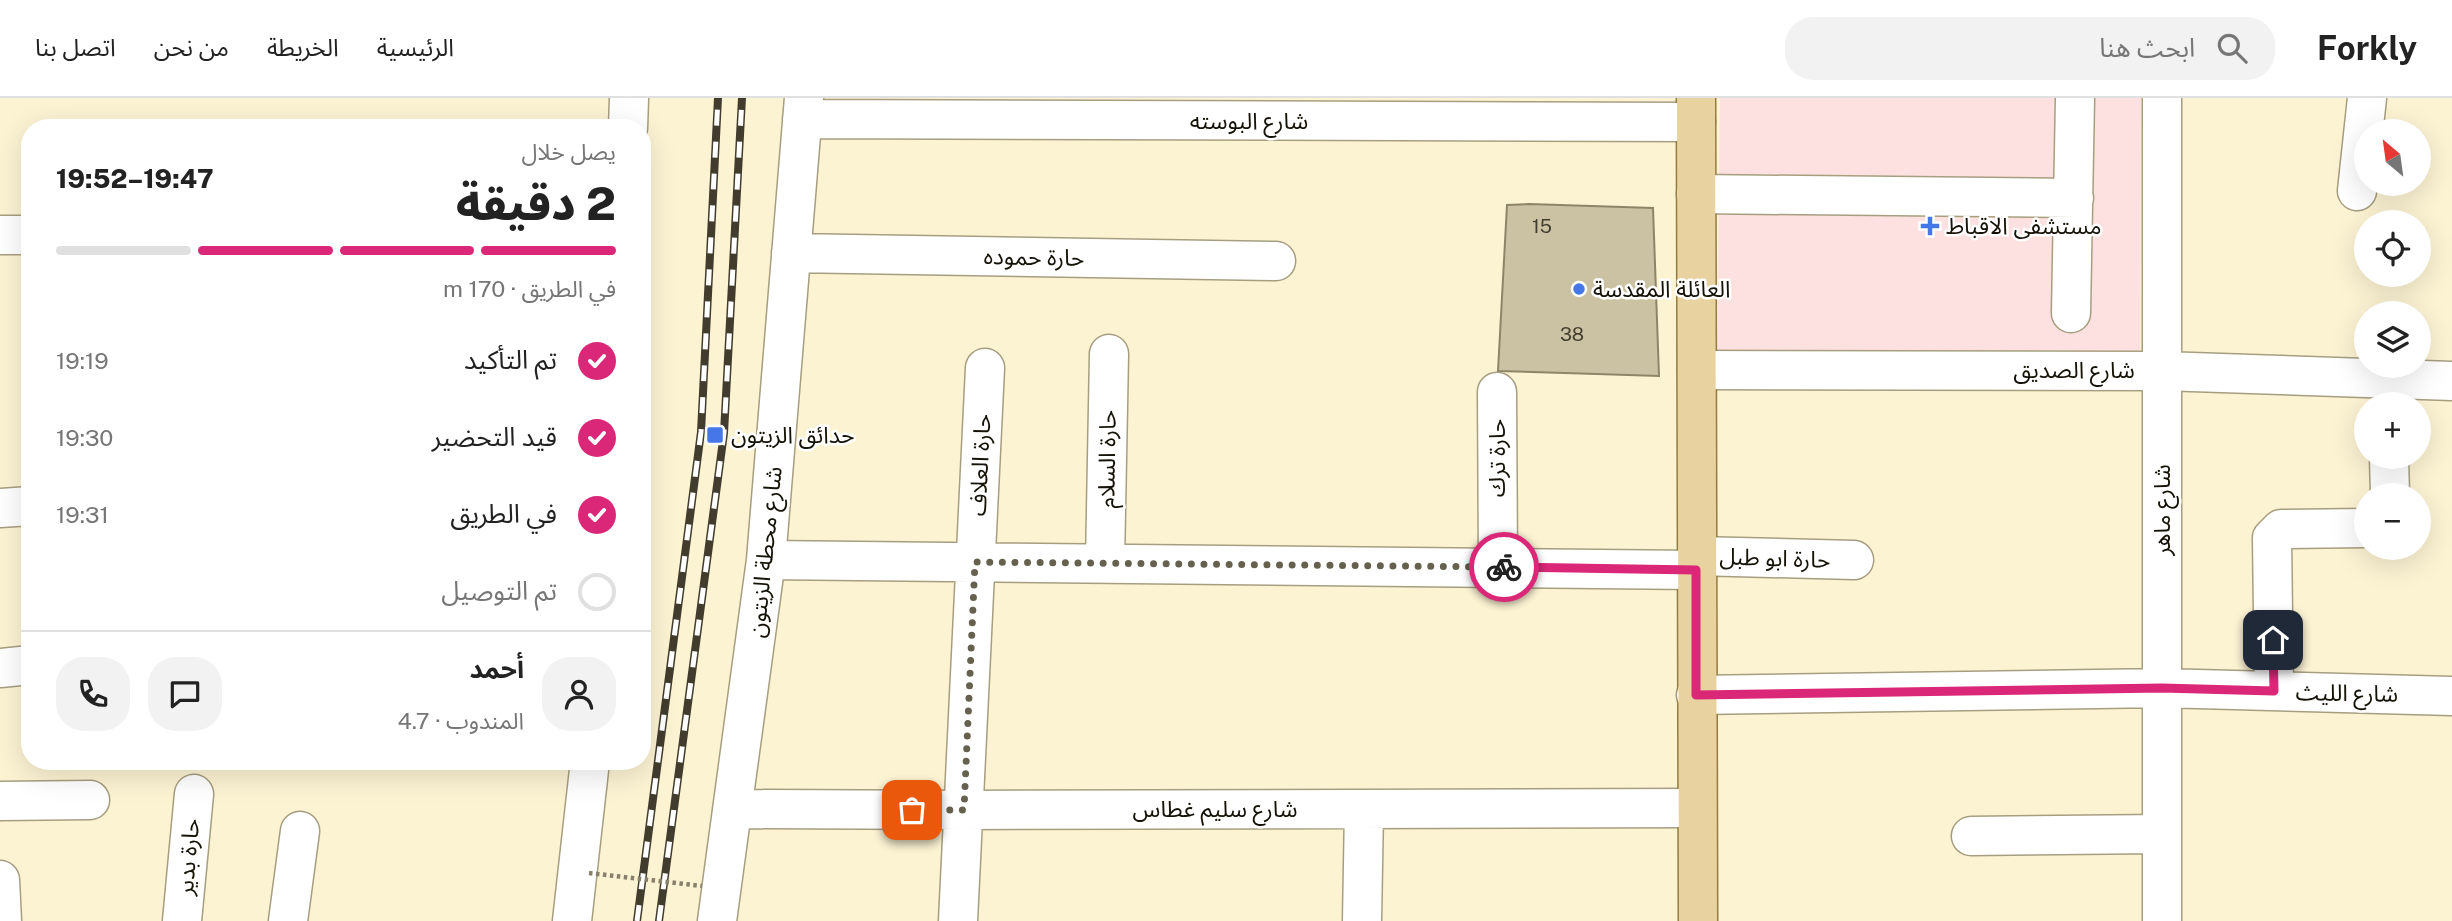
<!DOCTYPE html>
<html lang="ar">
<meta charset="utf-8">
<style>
body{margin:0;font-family:"Public Sans","Noto Sans Arabic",sans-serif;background:#f2f2f2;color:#222;direction:rtl;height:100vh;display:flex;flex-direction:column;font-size:26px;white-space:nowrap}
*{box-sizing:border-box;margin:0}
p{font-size:23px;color:#767676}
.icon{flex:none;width:38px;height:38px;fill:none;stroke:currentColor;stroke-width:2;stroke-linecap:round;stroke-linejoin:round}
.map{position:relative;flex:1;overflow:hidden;direction:ltr}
.details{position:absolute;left:21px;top:21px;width:630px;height:651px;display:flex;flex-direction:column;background:#fff;border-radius:28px;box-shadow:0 7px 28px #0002;direction:rtl}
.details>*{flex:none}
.needle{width:46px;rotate:331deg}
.tools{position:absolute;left:2354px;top:21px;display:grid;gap:14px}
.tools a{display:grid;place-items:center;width:77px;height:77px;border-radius:50%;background:#fff;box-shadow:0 7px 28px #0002;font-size:35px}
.pin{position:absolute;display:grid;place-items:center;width:60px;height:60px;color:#fff;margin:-30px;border-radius:14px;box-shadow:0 4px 10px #0006}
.courier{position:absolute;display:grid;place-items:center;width:70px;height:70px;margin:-35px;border:5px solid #db2777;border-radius:50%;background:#fff;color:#222;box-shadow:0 2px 9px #0007}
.head em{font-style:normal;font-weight:800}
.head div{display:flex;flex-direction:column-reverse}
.head{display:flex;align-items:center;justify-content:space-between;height:119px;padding:0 35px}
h1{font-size:46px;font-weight:800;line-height:52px}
.bar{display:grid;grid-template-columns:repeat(4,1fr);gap:10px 7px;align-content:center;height:84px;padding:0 35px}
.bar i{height:9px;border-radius:5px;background:#e0e0e0}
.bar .on{background:#db2777}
.bar p{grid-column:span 4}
.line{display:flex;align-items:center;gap:18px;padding:0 35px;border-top:2px solid #e0e0e0}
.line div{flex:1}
.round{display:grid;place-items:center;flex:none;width:74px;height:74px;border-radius:28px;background:#f2f2f2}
ol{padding:0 35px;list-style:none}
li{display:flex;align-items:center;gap:21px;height:77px}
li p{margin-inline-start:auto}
li .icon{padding:7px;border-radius:50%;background:#db2777;color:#fff;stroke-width:4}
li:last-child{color:#767676}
li i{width:38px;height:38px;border:4px solid #e0e0e0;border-radius:50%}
header{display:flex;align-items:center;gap:42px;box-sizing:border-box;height:98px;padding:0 35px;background:#fff;border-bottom:2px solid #e0e0e0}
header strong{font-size:33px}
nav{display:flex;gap:38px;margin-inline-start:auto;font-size:24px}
.search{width:490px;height:63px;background:#f2f2f2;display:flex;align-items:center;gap:18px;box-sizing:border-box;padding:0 24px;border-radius:28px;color:#767676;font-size:26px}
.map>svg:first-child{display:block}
.medical{fill:#fce1e0}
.building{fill:#cbc2a3;stroke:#8e8568;stroke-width:2}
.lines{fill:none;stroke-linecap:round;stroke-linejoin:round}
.minor-casing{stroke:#a79e80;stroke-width:41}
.major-casing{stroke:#947c41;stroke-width:41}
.minor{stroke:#fff;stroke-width:38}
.major{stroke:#e8d3a0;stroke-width:38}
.rail-casing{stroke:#413c2d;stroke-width:8}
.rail{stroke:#fff;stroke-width:5;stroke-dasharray:16;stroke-linecap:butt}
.path-bridge{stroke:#87816c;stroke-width:4.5;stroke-dasharray:3.5 3.5;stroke-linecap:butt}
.done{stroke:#66614e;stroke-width:7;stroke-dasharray:0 12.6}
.route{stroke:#db2777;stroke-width:9}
.poi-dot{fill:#4677e9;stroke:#fff;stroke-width:2.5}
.labels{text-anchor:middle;stroke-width:5;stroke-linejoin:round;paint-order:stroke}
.number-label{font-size:19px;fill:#423e2e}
.street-label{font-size:23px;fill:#151207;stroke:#fff}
.poi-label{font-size:23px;fill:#151207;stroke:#fff;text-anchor:start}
</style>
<header>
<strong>Forkly</strong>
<div class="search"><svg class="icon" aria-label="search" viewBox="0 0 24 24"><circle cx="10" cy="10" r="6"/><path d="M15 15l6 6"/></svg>ابحث هنا</div>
<nav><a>الرئيسية</a><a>الخريطة</a><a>من نحن</a><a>اتصل بنا</a></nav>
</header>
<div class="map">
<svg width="2452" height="823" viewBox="0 0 2452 823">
<rect width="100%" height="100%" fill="#fcf3d3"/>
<path class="medical" d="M1720,0H2141L2140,255H1717Z"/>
<path class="building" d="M1529,106L1653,110L1659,278L1498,273L1507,107Z"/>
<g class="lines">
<defs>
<path id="minor" d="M802,21L1696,24
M628,30L629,0
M2357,93L2367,0
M1696,96L2074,100
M0,137H30
M791,155L1276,163
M2071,215L2075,0
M1697,272L2162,273L2452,283
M1497,294L1498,469
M2389,359L2390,397
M0,410L30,408
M1696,458L1854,462
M766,462L1696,472
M1105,465L1109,256
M0,570L30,567
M2274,593L2272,440L2281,431L2366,430
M1696,597L2162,590L2452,598
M0,703L90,702
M734,711L964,712L1697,710
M1971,738L2162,736
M0,782L2,823
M182,823L194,696
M288,823L300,733
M572,823L590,663
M717,823L766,462L804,0
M958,823L985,270
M1362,823L1364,711
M2162,823V0"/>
<path id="major" d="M1696,0L1698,823"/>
</defs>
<use href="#minor" class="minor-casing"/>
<use href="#major" class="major-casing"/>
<use href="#minor" class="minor"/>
<use href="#major" class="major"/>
<defs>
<path id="rail" d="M637,823L701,334L718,0
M659,823L724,335L742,0"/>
</defs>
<use href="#rail" class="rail-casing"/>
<use href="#rail" class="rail"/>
<path class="path-bridge" d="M589,775L702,788"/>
</g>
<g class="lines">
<path class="done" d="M912,712H964L975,464L1504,469"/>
<path class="route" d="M1504,469L1696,472V597L2162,590L2274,593L2273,542"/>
</g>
<g class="poi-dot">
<path d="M1926.5 117.5h7v7h7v7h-7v7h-7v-7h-7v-7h7z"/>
<circle cx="1579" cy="191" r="7"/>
<rect x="706" y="328" width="18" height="18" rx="3.5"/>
</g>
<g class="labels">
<g class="number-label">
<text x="1542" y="135">15</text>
<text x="1572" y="243">38</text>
</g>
<g class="street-label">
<text x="1249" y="31">شارع البوسته</text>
<text transform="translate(1034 159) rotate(1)" y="8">حارة حموده</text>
<text x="2074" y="280">شارع الصديق</text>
<text transform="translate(1497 360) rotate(-90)" y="8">حارة ترك</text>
<text transform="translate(1107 361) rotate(-89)" y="8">حارة السلام</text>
<text transform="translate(980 367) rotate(-87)" y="8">حارة العلاف</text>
<text transform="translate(2162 412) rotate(-90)" y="8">شارع ماهر</text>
<text transform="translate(765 454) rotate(-84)" y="8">شارع محطة الزيتون</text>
<text transform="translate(1775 460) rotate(2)" y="8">حارة ابو طبل</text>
<text transform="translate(2347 595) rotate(1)" y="8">شارع الليث</text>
<text x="1215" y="719">شارع سليم غطاس</text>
<text transform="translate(188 759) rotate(-85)" y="8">حارة بدير</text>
</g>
<g class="poi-label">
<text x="1946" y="136">مستشفى الاقباط</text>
<text x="1593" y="199">العائلة المقدسة</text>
<text x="731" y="345">حدائق الزيتون</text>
</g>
</g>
</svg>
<div class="tools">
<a><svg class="needle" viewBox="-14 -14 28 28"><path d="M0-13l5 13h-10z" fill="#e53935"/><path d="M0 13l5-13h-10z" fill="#767676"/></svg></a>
<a><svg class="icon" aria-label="locate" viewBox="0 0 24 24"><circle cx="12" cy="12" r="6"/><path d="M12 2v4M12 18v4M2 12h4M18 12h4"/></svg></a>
<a><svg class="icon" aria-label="layers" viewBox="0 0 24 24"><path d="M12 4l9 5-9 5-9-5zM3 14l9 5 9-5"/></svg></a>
<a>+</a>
<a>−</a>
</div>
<div class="pin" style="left:912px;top:712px;background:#ea580c"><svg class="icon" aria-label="bag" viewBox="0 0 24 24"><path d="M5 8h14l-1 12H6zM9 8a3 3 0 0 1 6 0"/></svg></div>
<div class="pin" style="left:2273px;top:542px;background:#1f2937"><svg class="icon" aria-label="home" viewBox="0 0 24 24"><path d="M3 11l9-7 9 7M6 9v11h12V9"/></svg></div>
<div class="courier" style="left:1504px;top:469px"><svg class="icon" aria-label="bike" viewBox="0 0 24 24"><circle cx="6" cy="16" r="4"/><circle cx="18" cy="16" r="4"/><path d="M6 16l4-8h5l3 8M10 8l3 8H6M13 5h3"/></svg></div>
<section class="details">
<div class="head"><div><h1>2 دقيقة</h1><p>يصل خلال</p></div><em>19:47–19:52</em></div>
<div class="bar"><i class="on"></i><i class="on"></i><i class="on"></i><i></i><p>في الطريق · 170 m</p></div>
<ol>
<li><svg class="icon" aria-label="check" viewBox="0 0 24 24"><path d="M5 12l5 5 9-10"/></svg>تم التأكيد<p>19:19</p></li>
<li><svg class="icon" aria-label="check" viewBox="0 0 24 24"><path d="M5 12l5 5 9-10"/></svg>قيد التحضير<p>19:30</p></li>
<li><svg class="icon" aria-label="check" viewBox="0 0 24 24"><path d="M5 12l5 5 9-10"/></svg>في الطريق<p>19:31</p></li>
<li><i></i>تم التوصيل</li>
</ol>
<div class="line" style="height:126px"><a class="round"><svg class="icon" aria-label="person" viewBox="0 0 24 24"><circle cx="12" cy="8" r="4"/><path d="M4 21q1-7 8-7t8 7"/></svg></a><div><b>أحمد</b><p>المندوب · 4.7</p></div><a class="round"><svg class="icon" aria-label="chat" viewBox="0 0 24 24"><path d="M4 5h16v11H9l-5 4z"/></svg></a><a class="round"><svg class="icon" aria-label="phone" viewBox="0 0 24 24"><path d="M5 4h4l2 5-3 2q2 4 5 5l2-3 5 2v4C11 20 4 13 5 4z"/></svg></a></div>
</section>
</div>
